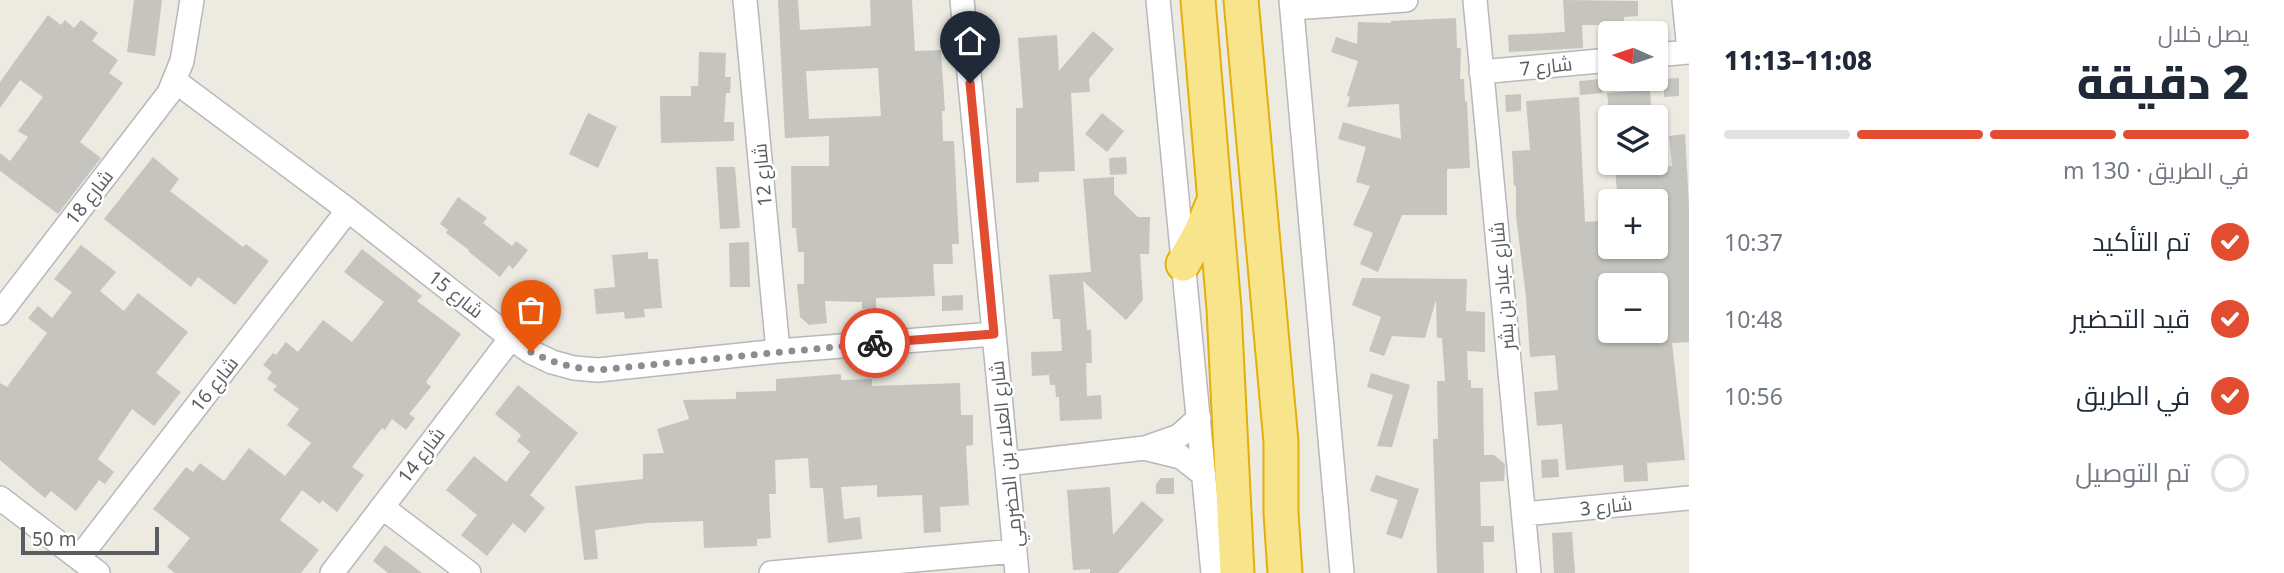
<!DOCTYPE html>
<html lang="ar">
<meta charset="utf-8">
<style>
body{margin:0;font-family:"Noto Sans",Cairo,sans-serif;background:#f2f2f3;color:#1f2937;direction:rtl;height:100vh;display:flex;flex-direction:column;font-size:26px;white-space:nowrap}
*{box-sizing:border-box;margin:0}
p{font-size:23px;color:#747a83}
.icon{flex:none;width:38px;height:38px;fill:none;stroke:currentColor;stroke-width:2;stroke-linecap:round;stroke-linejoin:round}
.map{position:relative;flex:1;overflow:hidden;direction:ltr}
.sheet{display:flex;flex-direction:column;background:#fff;width:595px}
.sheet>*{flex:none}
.needle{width:46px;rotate:273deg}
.fabs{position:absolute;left:1598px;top:21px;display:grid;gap:14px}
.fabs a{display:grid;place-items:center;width:70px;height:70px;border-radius:7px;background:#fff;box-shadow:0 2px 5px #0004;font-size:35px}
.scale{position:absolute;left:21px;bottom:18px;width:138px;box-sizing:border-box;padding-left:7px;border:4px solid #595c61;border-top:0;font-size:19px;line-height:24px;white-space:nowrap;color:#595c61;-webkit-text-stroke:5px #fff;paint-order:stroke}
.pin{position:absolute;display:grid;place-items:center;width:60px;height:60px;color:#fff;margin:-72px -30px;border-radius:50% 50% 50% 0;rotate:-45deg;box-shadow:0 0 7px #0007}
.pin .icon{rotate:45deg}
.courier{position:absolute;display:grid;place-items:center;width:70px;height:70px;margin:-35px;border:5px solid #e24c31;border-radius:50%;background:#fff;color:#222;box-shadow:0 2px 9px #0007}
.overview em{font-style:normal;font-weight:800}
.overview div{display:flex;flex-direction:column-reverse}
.overview{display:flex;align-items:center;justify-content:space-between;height:119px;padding:0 35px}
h1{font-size:46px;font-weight:800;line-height:52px}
.bar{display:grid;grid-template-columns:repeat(4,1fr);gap:10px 7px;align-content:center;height:84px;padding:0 35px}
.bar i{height:9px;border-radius:5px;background:#e0e1e3}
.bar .selected{background:#e24c31}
.bar p{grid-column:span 4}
ol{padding:0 35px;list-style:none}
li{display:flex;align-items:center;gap:21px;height:77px}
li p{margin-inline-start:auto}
li .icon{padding:7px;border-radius:50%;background:#e24c31;color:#fff;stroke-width:4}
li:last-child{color:#747a83}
li i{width:38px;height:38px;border:4px solid #e0e1e3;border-radius:50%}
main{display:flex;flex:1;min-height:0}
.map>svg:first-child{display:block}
.building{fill:#c6c4be;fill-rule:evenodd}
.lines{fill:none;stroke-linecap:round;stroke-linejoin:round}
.minor-casing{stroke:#b6b8bd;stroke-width:26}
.highway-casing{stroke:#e4af09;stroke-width:37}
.minor{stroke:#fff;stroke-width:23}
.highway{stroke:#f8e48b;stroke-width:33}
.done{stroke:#8c8e8e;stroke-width:7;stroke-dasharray:0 12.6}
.route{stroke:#e24c31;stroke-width:9}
.labels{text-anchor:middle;stroke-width:5;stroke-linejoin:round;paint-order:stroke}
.street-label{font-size:19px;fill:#595c61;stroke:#fff}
</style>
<main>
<section class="sheet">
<div class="overview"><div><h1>2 دقيقة</h1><p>يصل خلال</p></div><em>11:08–11:13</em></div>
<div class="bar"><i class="selected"></i><i class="selected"></i><i class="selected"></i><i></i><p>في الطريق · 130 m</p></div>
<ol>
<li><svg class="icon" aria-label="check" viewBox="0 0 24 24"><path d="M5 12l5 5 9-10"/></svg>تم التأكيد<p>10:37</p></li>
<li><svg class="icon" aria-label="check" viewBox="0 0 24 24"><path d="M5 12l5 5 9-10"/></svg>قيد التحضير<p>10:48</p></li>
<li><svg class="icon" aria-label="check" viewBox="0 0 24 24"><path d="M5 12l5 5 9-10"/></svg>في الطريق<p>10:56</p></li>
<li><i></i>تم التوصيل</li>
</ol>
</section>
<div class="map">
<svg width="1689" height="573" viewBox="0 0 1689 573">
<rect width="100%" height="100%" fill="#eceae1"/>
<path class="building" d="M134,0H162L155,56L127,52Z
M778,0H798L800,30L871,26L870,0H912L915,51L941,50L945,111H942L943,141H954L959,244H952L953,264H933L935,296L876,298V308L862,309V302L825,301L827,323L809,325L800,317L797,284H804V252H798L796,228H792L791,166H829V136L785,138ZM878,68L881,116L809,119L806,71Z
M1563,0L1638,1V16L1624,17V25H1582L1583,48L1509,52L1508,35L1565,32Z
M48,15L61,25L65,20L74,28L81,20L98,33L92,41L118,60L109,73L123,83L80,142L101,158L58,214L0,171V153L10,161L28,137L18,131L43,97L20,80L0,108V82Z
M1456,18L1457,48H1461L1460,79H1464L1465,102L1467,101L1470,168L1447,169V215H1402L1378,272L1360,264L1373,233L1353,225L1370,186L1356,182L1366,147L1338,139L1343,122L1401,139L1399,104L1347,107L1350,97L1347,96L1358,61L1331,52L1336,37L1357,44L1358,22L1391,23V21Z
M1093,31L1114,49L1089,79L1090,92L1071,93L1075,171L1039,172V182L1016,183V108H1023L1018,38L1057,35L1059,71Z
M699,52L726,53L725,77H731L730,93H726L724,122H734V141L661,143L660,96H691V86H698Z
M1679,78V96L1664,97V79Z
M1602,79V93L1580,95L1579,81Z
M1650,90L1652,117H1610L1607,93Z
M1521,94V111L1506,112L1505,95Z
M1579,97L1585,222L1610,220V247H1656V200L1618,201L1615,170L1672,166L1669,136L1685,134L1689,204V342L1672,343L1685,460L1647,463L1648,481L1624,482L1623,465L1566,470L1562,424L1537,426L1534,392L1558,390L1555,355L1530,357L1526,297L1516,216V186H1514L1512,151L1530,150L1526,101ZM1610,285H1656V337L1610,341Z
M588,113L617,127L598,168L569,154Z
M1102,113L1124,131L1107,152L1085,134Z
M153,157L179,179L170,191L243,247L246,244L269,261L235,305L198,277L191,287L104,219Z
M1126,157L1127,174L1110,175L1109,158Z
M716,167H735L740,228L720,229Z
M1114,177V194L1138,217H1150L1149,254H1140L1143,300L1126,320L1083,281L1087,330H1091L1092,363H1086L1087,396L1101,395L1102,419L1060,421L1059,397H1056L1055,385H1050L1049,375L1032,376L1031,352L1062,351L1060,319H1053L1049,275L1091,272L1083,179Z
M458,197L487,218L483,223L512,246L516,241L528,250L513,269L509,265L500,277L468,251L469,250L446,233L448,230L440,224Z
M749,242L750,287H730L729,243Z
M81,245L116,272L100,291L124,311L138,293L188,332L156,373L181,392L154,426L132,409L98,459L114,472L105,484L99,480L76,511L51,491L45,498L0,460V383L7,387L47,333L28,318L38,306L52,318L72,292L54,279Z
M362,249L422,296L417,301L461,334L426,382L431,387L409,414L415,418L406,430L392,419L385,430L382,428L352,467L364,475L337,512L322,500L320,504L302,490L280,520L319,550L301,573H175L167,567L190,538L153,509L186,467L193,472L200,463L224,481L249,448L285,476L311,443L287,425L299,409L273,390L277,386L267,379L272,372L263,365L273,353L276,355L286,342L298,352L323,320L352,342L384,302L344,272Z
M648,252V259H658L662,308L644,309L645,317L625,319L624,312L596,314L594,289L615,287L612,255Z
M1362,278L1467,279L1466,311L1485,312V352L1467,351L1468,380H1471V388H1483L1484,455H1494L1505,464L1504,481L1480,482L1481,526H1494V542H1483L1484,573H1437L1433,439H1438L1437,381H1445L1442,338H1437L1436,300L1425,338L1392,336L1384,356L1369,351L1381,317L1352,305Z
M963,295V310L942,311V296Z
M1371,373L1410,385L1392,447L1377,446L1393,395L1367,387Z
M841,374V380L872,379V386L960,383L961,415H973V445L966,446L969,505L940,507L941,532L924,533L922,495L877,497V485L841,487L844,519L860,517L862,539L828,543L823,488H810L808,458L775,460L776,494H769L771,538L757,539V546L704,548L703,521L647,523L595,530L598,559L584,560L575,486L643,479V454L664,453L657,429L689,419L683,400L736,399V392L776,391V379Z
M518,385L578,433L530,495L545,508L525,533L513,523L487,556L461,535L477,515L446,490L474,456L506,482L530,452L517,441L521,435L495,414Z
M1558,459L1559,477L1542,478L1541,460Z
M1376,475L1419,489L1402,539L1386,534L1398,500L1370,491Z
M1161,478H1174V494H1156V484Z
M1110,487L1113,535L1142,501L1164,520L1118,573H1090V569L1073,570L1067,490Z
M1572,532L1575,573H1554L1552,533Z
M385,545L422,573H388L373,561Z"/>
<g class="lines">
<defs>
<path id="minor" d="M745,0L778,351
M962,0L1017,573
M1158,0L1213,573
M1291,0L1342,573
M1475,0L1529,573
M1684,0L1689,50
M1292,8L1406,0
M1656,55L1689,52
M1481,72L1610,60
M175,81L348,210L511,338L531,352L552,362L574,368L598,370L778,351L994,334
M0,313L169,93L182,61L192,0
M1148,449L1181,457L1204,475
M1007,464L1145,448L1179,436L1199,418
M0,498L98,573
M382,507L469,573
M1524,514L1689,498
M79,558L348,210
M332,573L511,338
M771,573L1015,551"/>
<path id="highway" d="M1198,0L1224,309L1237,573
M1241,0L1281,442V513L1285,573
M1183,264L1201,232L1213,203"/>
</defs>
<use href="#minor" class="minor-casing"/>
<use href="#highway" class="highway-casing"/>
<use href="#minor" class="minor"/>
<use href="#highway" class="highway"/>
</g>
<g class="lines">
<path class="done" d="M531,352C553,363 573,368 598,370L875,343"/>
<path class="route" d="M875,343L994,334L970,83"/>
</g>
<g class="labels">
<g class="street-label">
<text transform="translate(1546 66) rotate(-6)" y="7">شارع 7</text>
<text transform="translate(762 175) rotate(-95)" y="7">شارع 12</text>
<text transform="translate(89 197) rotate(-52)" y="7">شارع 18</text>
<text transform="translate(1502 286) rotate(-95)" y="7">شارع عباد بن بشر</text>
<text transform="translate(456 294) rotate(38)" y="7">شارع 15</text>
<text transform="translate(214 384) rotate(-52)" y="7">شارع 16</text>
<text transform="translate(1006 454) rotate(-96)" y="7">شارع العلاء بن الحضرمي</text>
<text transform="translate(421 455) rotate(-53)" y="7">شارع 14</text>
<text transform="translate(1606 506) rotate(-6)" y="7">شارع 3</text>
</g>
</g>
</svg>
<div class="fabs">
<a><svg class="needle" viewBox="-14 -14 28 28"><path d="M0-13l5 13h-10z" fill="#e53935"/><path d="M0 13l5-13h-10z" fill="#747a83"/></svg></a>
<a><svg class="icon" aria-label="layers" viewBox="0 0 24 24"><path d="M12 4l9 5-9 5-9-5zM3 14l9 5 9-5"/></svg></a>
<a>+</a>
<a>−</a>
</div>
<div class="scale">50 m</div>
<div class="pin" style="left:531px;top:352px;background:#ea580c"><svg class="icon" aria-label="bag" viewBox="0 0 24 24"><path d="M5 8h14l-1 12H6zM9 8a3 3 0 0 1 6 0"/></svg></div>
<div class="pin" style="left:970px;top:83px;background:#1f2937"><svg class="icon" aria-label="home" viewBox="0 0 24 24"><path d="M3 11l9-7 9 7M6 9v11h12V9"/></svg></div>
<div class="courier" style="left:875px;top:343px"><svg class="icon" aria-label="bike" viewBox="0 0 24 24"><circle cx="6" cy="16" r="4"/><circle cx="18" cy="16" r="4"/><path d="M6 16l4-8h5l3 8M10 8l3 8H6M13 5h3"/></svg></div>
</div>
</main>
